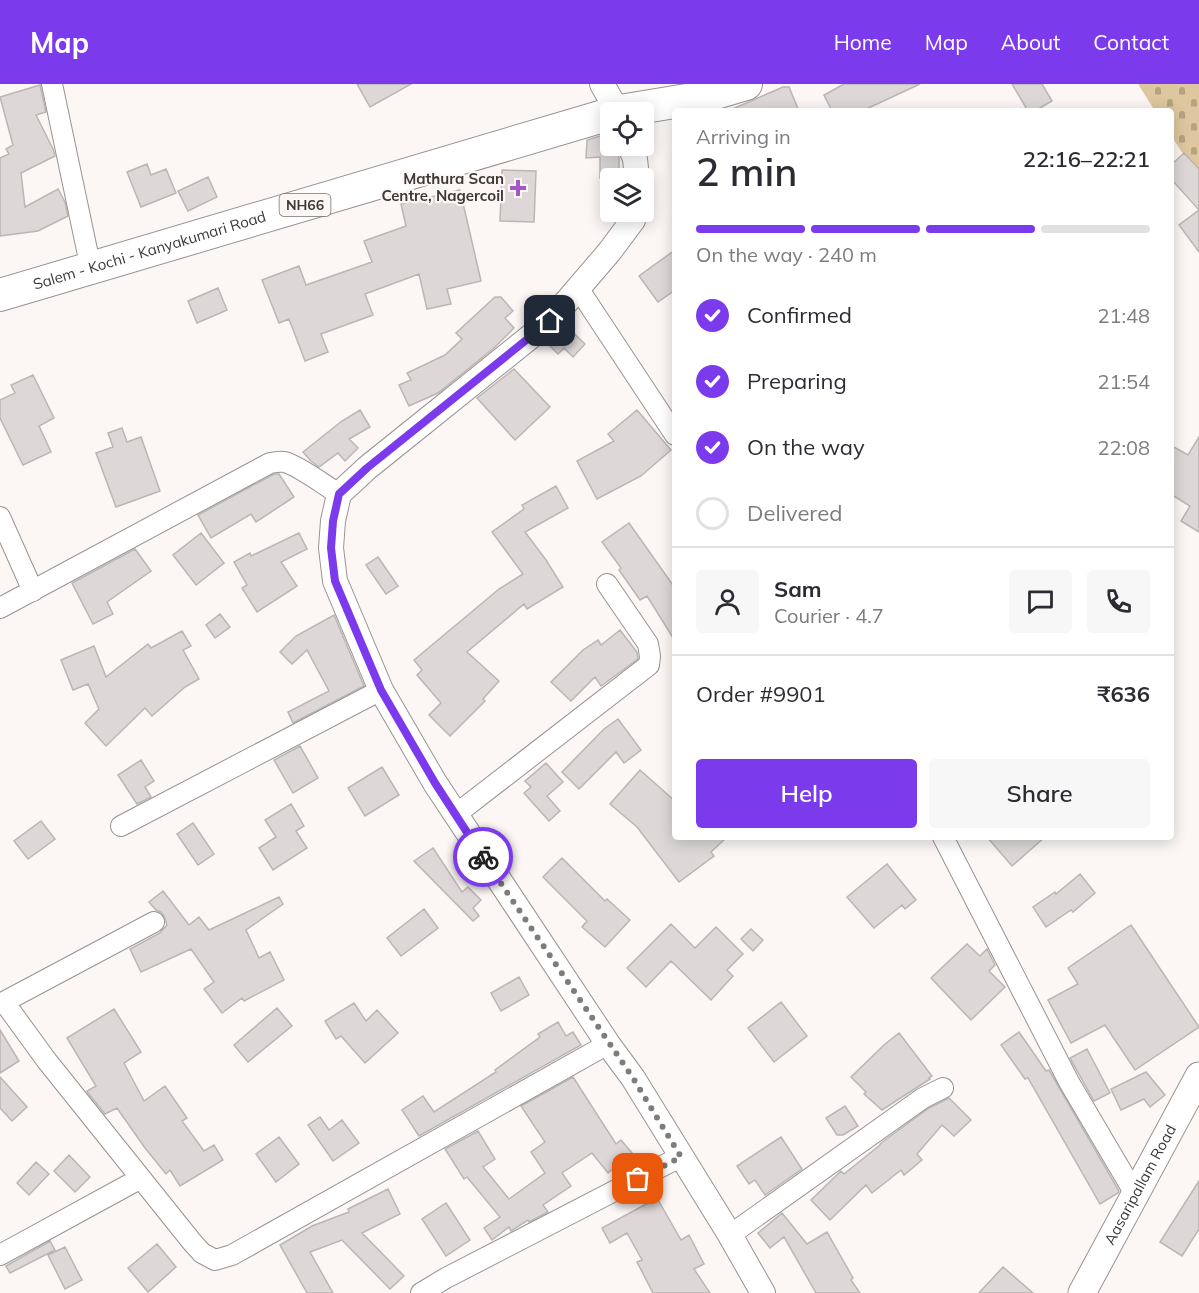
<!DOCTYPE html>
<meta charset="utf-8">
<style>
body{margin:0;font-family:Mulish,sans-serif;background:#f7f7f7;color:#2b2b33;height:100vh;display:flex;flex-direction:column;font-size:22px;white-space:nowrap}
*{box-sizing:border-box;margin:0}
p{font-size:20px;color:#7c7c81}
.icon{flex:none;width:33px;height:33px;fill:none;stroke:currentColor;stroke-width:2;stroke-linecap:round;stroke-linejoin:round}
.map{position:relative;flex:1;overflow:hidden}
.panel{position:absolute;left:672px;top:24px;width:502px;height:732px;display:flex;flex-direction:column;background:#fff;border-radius:6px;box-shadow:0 3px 15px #0003}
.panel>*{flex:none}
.fabs{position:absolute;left:600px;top:18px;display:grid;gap:12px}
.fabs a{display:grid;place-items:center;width:54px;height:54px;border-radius:6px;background:#fff;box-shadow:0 3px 15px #0003;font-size:30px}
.pin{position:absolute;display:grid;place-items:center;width:51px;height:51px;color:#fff;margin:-26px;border-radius:12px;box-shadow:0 3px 9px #0006}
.courier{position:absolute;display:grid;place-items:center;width:60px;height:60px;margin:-30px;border:4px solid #7c3aed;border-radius:50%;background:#fff;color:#222;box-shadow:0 2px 8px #0007}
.overview em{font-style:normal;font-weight:600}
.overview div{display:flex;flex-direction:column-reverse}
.overview{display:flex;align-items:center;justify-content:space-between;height:102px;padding:0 24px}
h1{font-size:39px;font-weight:600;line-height:45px}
.bar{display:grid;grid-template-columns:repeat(4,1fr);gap:9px 6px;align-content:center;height:72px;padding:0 24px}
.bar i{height:8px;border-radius:4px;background:#e1e1e2}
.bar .active{background:#7c3aed}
.bar p{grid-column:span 4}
.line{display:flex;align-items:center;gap:15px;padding:0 24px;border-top:2px solid #e1e1e2}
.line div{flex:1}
.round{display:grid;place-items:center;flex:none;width:63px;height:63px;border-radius:6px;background:#f7f7f7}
ol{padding:0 24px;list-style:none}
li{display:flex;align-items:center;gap:18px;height:66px}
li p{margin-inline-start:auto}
li .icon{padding:6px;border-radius:50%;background:#7c3aed;color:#fff;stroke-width:4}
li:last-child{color:#7c7c81}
li i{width:33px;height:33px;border:3px solid #e1e1e2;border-radius:50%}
.action{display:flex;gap:12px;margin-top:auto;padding:12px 24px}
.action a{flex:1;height:69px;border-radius:6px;background:#7c3aed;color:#fff;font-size:24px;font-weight:600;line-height:69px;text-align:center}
.action a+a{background:#f7f7f7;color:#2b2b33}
header{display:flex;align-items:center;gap:36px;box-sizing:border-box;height:84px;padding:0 30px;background:#7c3aed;color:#fff}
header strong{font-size:28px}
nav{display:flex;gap:33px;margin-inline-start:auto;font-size:21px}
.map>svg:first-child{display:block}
.cemetery{fill:url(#cemetery-stones)}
.building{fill:#ddd7d7;stroke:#bbb5b4;stroke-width:1.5}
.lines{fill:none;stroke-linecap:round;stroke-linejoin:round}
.minor-casing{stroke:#989391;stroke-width:22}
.tertiary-casing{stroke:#989391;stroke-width:26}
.secondary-casing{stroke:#989391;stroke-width:29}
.trunk-casing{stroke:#989391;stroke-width:34}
.minor{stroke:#fff;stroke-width:20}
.tertiary{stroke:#fff;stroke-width:24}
.secondary{stroke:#fff;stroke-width:27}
.trunk{stroke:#fff;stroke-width:32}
.done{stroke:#7f7c7a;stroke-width:6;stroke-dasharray:0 10.8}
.route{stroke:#7c3aed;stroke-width:8}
.poi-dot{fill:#a455c6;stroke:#fcf7f4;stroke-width:2}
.labels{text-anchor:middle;stroke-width:4.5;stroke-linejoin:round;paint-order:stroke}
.shield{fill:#fcf7f4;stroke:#767271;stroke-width:1.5}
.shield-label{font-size:14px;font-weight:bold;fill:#3c3939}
.poi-label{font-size:15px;font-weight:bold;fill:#3c3939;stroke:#fcf7f4;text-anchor:end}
.street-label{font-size:15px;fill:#3c3939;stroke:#fcf7f4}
</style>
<header>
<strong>Map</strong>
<nav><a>Home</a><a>Map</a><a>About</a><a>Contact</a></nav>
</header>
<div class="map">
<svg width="1199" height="1209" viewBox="0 0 1199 1209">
<defs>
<pattern id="cemetery-stones" width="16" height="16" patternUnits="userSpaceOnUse" patternTransform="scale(1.5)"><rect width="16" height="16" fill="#dec79e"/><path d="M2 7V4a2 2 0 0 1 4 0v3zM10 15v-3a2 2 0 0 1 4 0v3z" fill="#b5a382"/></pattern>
</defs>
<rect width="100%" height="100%" fill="#fcf7f4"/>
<path class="cemetery" d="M1138,0H1199V95L1172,53V27H1155Z"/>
<path class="building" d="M357,0H411L370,23Z
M844,0H920L862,27H832L824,11Z
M1012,0H1042L1052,17L1035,27H1028Z
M40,1L46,28L36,31L53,65L55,72L21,89L25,123L58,105L65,118L68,132L38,147L0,152V74L9,70L6,65L13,61L0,13Z
M783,3H789L799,27H728Z
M610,49V62H616L619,74V94H600V73L586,74L587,56Z
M1184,69L1199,85V126L1172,96V80Z
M147,80L151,91L166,85L176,109L141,123L127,88Z
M502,86L536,87L534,138L500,137Z
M208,93L217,113L188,127L178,107Z
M460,106L481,197L447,205L451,220L427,225L419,190L365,210L373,231L321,250L328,268L305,277L289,235L279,239L262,196L299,182L306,201L372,178L364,157L406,142L401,120Z
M1199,126V168L1179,141Z
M675,166V206L658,218L639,192Z
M218,204L227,226L197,239L188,217Z
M495,213H501L513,227L505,234L514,244L494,264L438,309L409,322L399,301L411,296L407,289L445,271L462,255L456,249Z
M565,241L585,260L573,273L564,264L558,270L546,258Z
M514,285L550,323L515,356L477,314Z
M33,291L54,334L39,342L51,368L23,381L0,334V316L15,309L11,301Z
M360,326L370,343L349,355L358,364L345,377L338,369L319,383L311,377L303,368L342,337Z
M637,326L671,366L641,392L597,415L577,377L614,357L608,350Z
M122,344L127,358L141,353L160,407L116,423L96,369L113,363L108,349Z
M1199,353V448L1181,437L1190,422L1172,411V362L1188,371Z
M274,390H279L294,413L256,438L251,430L211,454L198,431Z
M556,402L568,424L525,448L546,476L563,503L527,525L524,520L467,568L499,597L483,615L485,617L450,652L429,631L441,619L417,591L422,586L414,576L499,505L523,490L492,448L524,425L522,421Z
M629,439L675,504V557L647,512L640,516L619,486L621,484L602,458Z
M201,449L224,479L196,501L173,471Z
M299,449L307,465L281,478L297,502L257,528L242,504L247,501L234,478L250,469L251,472Z
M135,465L151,487L107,518L113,530L93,540L72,499Z
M378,473L398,502L386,510L366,481Z
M220,530L230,543L215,554L206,541Z
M334,531L364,602L293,639L288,628L329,607L307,566L292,580L280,568L296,552Z
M620,546L637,568L638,575L601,602L595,593L571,617L551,598L583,566L598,556L601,561Z
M182,547L191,562L183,566L199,595L185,603L152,632L145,624L106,662L85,639L99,625L88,600L73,606L61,576L94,562L106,593L148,560L151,564Z
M618,635L641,666L624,679L616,668L579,705L562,688L604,645Z
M300,662L318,694L293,709L274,676Z
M141,676L154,697L145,703L151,713L137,720L118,691Z
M546,679L563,698L547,712L560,727L549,737L524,709L531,703L525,697Z
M382,683L399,711L365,732L348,704Z
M640,686L675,717V753H727L711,768L714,772L679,798L637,743L610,720Z
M291,720L304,742L296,747L307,764L273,786L259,764L276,753L265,736Z
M41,737L55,755L28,775L14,757Z
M193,739L214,770L198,781L177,750Z
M987,753H1045L1012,782Z
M433,764L462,808L468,803L481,816L473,824L479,832L473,837L414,777Z
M562,774L605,817L607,815L630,836L605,863L582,843L587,837L543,793Z
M887,780L916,816L905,825L902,821L874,844L847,813Z
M1080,790L1095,809L1073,828L1071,826L1046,843L1033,823L1055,808L1056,810Z
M163,807L189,841L199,833L209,846L279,813L283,820L246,846L259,874L270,868L284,896L244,917L242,914L222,929L204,905L214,898L191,865L141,888L130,865L160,849L167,841L164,832L161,828L156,826L149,818Z
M424,825L438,844L401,872L387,854Z
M671,840L695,864L716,843L743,870L727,886L733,892L711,916L671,877L646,903L627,884Z
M1131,841L1199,943L1135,986L1105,941L1071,959L1048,916L1078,900L1068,884Z
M751,845L763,856L753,867L741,855Z
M967,860L980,872L987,865L995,881L989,887L1005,903L971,936L931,894Z
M519,893L529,911L501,927L491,909Z
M781,918L807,952L774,978L748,944Z
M354,919L366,937L377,926L398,949L365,979L341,952L336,955L325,937Z
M277,924L292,942L248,978L234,961Z
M114,925L141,968L124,979L144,1017L165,1002L187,1034L182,1037L204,1067L214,1061L223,1076L180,1102L170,1086L166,1090L145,1064L117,1024L105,1030L88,1009L87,1007L96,1002L67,954Z
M558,938L566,952L573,948L581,961L419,1052L402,1026L423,1012L434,1028L496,988L495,986L540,953L538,950Z
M0,946L19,977L0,989Z
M1019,948L1046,987L1049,986L1119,1107L1118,1109L1100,1120L1028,994L1025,995L1001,961Z
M899,949L932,992L929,994L930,995L882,1026L864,1010L866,1008L851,993L884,961Z
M1087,965L1110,1009L1094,1017L1070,974Z
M1146,988L1165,1011L1150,1023L1144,1015L1121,1026L1111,1005Z
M0,993L27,1023L12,1037L0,1024Z
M573,993L616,1060L621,1056L632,1069L608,1089L592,1069L562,1089L571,1102L543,1121L548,1128L529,1138L528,1136L511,1147L509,1143L492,1156L484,1144L500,1133L467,1093L464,1095L445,1065L478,1047L495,1075L483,1083L509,1115L545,1089L531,1068L545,1058L521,1022Z
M949,1014L971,1036L954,1052L942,1041L917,1070L922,1076L904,1091L901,1086L872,1109L866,1101L830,1136L811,1116L841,1087L844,1090L880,1061V1060L885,1056L929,1024Z
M845,1022L858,1042L843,1051H837L826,1034Z
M320,1033L329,1046L342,1036L359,1059L333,1077L308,1041Z
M279,1053L299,1080L276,1098L256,1070Z
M781,1053L802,1085L765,1111L755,1096L749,1100L737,1082Z
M69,1071L90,1093L75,1108L54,1087Z
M36,1078L49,1090L29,1111L17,1099Z
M1199,1097V1145L1182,1172L1160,1158Z
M388,1105L400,1130L362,1149L404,1192L390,1205L342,1156L310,1168L333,1209H307L280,1161L312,1142L349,1128L348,1125Z
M657,1114L681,1156L689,1151L704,1180L694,1185L710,1209H653L637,1178L642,1176L627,1149L610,1159L602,1144Z
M446,1119L470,1156L446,1172L422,1135Z
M782,1129L807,1160L827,1148L853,1194L851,1196L860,1209H816L784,1153L770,1164L758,1149Z
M50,1157L55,1166L10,1189L6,1182Z
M157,1160L176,1183L148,1208L128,1184Z
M65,1163L82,1196L65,1205L48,1171Z
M1003,1183L1033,1209H979Z"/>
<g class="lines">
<defs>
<path id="minor" d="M52,0L91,185
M578,204L675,351
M0,433L33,507
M0,524L270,379C275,378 280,377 285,378C301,383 324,401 339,410
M455,731L649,581L650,572L648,560L607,500
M121,742L381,606
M943,753L1069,998L1135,1110
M4,918L47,977L192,1158L202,1169L215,1176L232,1171L608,960
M0,920L154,838
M730,1151L923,1014L943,1004
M0,1171L141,1094
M421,1209L446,1194L680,1073"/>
<path id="tertiary" d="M602,0L618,28
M630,62L635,75L637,94
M635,128L633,136L610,167L550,237L367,384L339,410L333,437L331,464L335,497L381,606L435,699L608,960L633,994L730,1151L763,1209"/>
<g id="secondary">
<path id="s1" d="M1082,1209L1199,992"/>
</g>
<g id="trunk">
<path d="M614,28L699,14L746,0"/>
<path id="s2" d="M0,211L610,30"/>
</g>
</defs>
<use href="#minor" class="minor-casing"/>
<use href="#tertiary" class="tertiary-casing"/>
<use href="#secondary" class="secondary-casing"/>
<use href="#trunk" class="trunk-casing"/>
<use href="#minor" class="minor"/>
<use href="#tertiary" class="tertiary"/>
<use href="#secondary" class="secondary"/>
<use href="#trunk" class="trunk"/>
</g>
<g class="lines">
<path class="done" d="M483,773L633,994L681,1073L638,1095"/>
<path class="route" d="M483,773L435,699L381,606L335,497L331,464L333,437L339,410L367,384L550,237"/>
</g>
<path class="poi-dot" d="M515 95h6v6h6v6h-6v6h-6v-6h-6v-6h6z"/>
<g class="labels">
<rect class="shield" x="279.5" y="110" width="51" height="22" rx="4.5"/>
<g class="shield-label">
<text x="305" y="126">NH66</text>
</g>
<g class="poi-label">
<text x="504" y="100">Mathura Scan<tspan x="504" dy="17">Centre, Nagercoil</tspan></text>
</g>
<g class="street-label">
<text dy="5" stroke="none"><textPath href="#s2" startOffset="156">Salem - Kochi - Kanyakumari Road</textPath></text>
<text dy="5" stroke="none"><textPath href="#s1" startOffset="123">Aasaripallam Road</textPath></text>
</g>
</g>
</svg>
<div class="fabs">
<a><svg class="icon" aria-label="locate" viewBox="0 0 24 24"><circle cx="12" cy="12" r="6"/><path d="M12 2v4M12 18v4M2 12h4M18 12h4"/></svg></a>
<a><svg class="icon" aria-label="layers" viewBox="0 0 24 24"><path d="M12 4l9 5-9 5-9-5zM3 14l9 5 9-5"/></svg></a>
</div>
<div class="pin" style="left:638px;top:1095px;background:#ea580c"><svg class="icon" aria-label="bag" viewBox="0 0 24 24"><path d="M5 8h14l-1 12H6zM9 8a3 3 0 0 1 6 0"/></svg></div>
<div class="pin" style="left:550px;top:237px;background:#1f2937"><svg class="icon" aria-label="home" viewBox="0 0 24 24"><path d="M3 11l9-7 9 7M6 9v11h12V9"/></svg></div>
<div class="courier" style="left:483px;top:773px"><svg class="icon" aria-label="bike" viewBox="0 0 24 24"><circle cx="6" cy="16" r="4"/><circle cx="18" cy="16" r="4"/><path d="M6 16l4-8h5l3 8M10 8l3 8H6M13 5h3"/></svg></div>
<section class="panel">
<div class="overview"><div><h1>2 min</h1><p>Arriving in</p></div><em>22:16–22:21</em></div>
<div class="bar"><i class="active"></i><i class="active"></i><i class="active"></i><i></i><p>On the way · 240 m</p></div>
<ol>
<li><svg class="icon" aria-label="check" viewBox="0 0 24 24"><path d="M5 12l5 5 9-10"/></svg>Confirmed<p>21:48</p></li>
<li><svg class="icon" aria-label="check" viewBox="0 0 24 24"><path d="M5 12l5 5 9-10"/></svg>Preparing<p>21:54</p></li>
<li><svg class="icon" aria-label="check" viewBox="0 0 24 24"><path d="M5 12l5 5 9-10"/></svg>On the way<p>22:08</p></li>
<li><i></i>Delivered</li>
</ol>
<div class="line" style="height:108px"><a class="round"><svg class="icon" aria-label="person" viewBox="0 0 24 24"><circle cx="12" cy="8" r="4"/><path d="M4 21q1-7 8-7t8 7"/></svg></a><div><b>Sam</b><p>Courier · 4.7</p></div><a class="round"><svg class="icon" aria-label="chat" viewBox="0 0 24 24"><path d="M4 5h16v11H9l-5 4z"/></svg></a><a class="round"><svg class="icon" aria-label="phone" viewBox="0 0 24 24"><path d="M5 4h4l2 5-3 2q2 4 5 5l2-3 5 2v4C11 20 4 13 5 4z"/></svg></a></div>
<div class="line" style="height:78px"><div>Order #9901</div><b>₹636</b></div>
<div class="action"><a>Help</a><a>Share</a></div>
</section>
</div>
